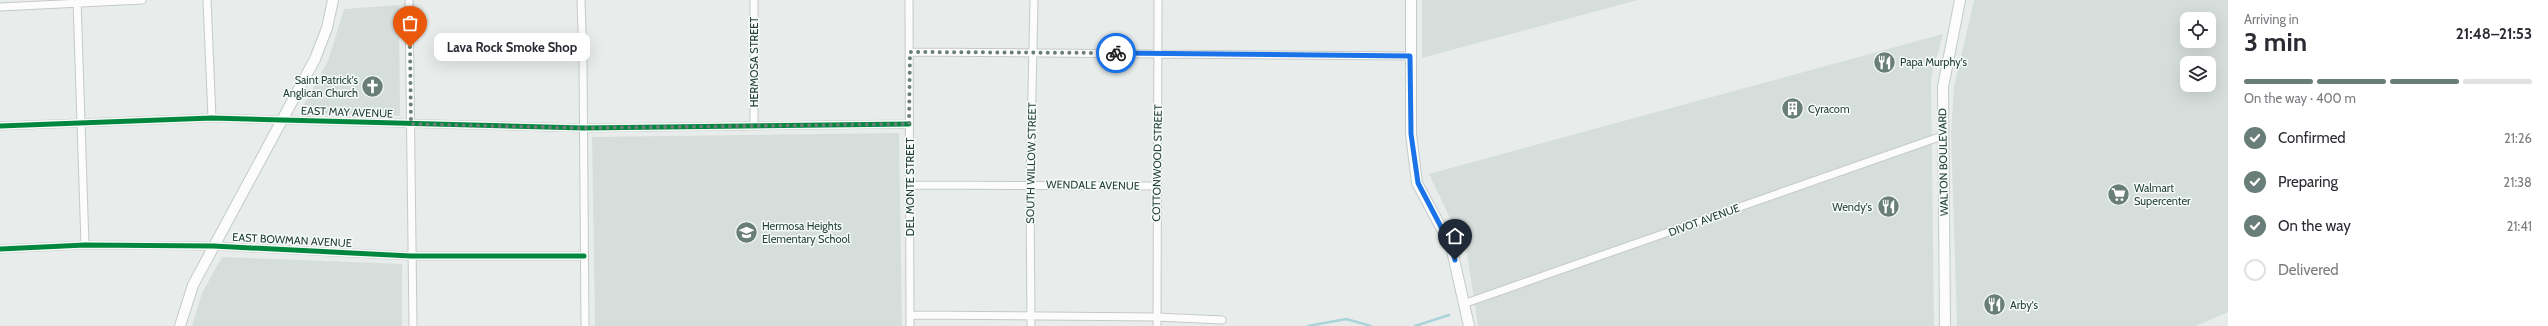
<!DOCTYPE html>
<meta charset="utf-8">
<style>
body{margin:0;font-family:Cabin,sans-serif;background:#f7f7f7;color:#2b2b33;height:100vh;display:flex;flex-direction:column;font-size:15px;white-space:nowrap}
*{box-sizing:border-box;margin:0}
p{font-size:13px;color:#7c7c81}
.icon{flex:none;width:22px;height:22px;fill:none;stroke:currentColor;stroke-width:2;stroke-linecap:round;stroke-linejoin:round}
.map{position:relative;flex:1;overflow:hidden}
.drawer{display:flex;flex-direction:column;background:#fff;width:320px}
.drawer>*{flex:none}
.tools{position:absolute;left:2180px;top:12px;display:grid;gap:8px}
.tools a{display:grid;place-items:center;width:36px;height:36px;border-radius:8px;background:#fff;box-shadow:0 4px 16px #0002;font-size:20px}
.pin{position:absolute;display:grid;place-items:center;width:34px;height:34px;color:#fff;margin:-41px -17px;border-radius:50% 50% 50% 0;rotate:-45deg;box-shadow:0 0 4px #0007}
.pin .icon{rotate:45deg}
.courier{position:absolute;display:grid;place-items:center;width:40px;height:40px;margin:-20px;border:3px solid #1a73e8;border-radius:50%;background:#fff;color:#222;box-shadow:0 1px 5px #0007}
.bubble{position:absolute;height:28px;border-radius:8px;background:#fff;box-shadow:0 4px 16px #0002;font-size:13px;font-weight:700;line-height:28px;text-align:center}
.summary em{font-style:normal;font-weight:700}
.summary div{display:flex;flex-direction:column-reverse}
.summary{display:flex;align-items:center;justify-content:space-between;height:68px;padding:0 16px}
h1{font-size:26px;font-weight:700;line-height:30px}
.bar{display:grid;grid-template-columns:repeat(4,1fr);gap:6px 4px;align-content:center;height:48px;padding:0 16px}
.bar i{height:5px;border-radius:3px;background:#e1e1e2}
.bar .selected{background:#697e78}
.bar p{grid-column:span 4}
ol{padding:0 16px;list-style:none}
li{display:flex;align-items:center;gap:12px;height:44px}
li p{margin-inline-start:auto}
li .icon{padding:4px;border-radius:50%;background:#697e78;color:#fff;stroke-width:4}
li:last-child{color:#7c7c81}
li i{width:22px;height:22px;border:2px solid #e1e1e2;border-radius:50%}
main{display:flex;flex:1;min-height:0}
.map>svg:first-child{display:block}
.built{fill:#d6dedb;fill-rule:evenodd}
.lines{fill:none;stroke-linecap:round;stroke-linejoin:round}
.stream{stroke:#a9d4db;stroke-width:2.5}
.street-casing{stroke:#c5cac8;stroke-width:9}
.secondary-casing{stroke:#c3cbc8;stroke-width:12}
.street{stroke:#fcfcfc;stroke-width:7}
.secondary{stroke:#fcfcfc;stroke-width:10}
.cycleway-casing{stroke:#f7fbf9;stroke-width:8}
.cycleway{stroke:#00873e;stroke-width:5}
.done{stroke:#697e78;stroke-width:4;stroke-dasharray:0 7.2}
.route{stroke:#1a73e8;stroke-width:5}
.labels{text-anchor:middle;stroke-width:3;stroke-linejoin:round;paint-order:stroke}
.street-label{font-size:11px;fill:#24423a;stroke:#f7fbf9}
.poi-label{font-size:11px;fill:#24423a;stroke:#f7fbf9;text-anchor:start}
</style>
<main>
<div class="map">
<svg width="2228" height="326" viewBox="0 0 2228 326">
<rect width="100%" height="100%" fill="#e8edeb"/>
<path class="built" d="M1422,0H1638L1422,58Z
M1974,0H2228V312L2196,326H1957L1951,133L1954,87ZM2187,19H2209V41H2187ZM2187,63H2209V85H2187Z
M399,5L400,116L301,113V110L328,61L344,9Z
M1943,34L1931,78L1934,326H1478L1467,254L1429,174Z
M899,133L902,326H595L592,137Z
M222,257L402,264V326H192L202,293Z"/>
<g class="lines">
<path class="stream" d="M1308,326L1346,319L1371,326
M1415,326L1449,315"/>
<defs>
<path id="street" d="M77,0L85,245
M207,0L212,118
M409,0L413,326
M581,0L583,61L585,326
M754,0V125
M909,0L910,326
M0,7L142,0
M910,52L1410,56
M0,126L212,118L584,128L909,124
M910,185L1156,186
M0,249L85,245L213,246L411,256H584
M1466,303L1942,136
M910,315L1157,317L1222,320
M1031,326L1030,184L1034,0
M1157,326L1158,0"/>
<path id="secondary" d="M1411,0V134L1417,183L1451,246L1469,326
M180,326L193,285L315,59L327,28L333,0
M1945,326L1943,87L1960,0"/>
</defs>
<use href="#street" class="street-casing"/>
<use href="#secondary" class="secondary-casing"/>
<use href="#street" class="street"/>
<use href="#secondary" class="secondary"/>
<defs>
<path id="cycleway" d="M0,126L212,118L584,128L909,124
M0,249L85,245L213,246L411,256H584"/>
</defs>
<use href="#cycleway" class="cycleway-casing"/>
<use href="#cycleway" class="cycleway"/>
</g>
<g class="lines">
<path class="done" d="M410,47L411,124L584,128L909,124L910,52L1116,53"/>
<path class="route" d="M1116,53L1410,56L1411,134L1418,183L1451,246L1455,260"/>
</g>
<defs>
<symbol id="restaurant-disc" viewBox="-11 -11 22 22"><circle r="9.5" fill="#697e78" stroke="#f7fbf9"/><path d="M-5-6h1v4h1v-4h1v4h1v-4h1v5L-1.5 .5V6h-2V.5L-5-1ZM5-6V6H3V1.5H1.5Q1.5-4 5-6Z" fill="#fff"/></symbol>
<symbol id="church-disc" viewBox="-11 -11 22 22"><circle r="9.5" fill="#697e78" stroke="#f7fbf9"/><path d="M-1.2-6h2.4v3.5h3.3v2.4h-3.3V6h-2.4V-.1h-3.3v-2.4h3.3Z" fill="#fff"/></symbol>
<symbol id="building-disc" viewBox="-11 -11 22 22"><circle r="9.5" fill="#697e78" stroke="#f7fbf9"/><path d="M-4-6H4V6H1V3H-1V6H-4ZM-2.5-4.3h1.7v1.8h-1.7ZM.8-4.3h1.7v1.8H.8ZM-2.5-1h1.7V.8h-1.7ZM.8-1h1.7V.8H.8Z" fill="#fff"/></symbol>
<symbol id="supermarket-disc" viewBox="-11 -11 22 22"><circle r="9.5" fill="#697e78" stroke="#f7fbf9"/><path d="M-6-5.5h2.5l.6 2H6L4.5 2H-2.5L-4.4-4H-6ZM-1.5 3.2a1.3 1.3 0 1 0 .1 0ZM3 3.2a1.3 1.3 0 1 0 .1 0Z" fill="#fff"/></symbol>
<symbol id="school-disc" viewBox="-11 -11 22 22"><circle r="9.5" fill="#697e78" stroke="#f7fbf9"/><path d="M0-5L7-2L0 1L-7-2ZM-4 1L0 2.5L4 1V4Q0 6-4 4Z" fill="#fff"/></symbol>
</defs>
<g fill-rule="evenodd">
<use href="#restaurant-disc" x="1872" y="50" width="25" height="25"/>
<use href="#church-disc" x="360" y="74" width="25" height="25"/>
<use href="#building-disc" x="1780" y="96" width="25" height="25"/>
<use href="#supermarket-disc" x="2106" y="182" width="25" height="25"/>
<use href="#restaurant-disc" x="1876" y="194" width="25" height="25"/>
<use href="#school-disc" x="734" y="220" width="25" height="25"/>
<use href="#restaurant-disc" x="1982" y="292" width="25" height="25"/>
</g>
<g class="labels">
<g class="street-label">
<text transform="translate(754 62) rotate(-90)" y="4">HERMOSA STREET</text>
<text transform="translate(347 112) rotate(2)" y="4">EAST MAY AVENUE</text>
<text transform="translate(1943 162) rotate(-91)" y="4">WALTON BOULEVARD</text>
<text transform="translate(1031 163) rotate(-89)" y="4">SOUTH WILLOW STREET</text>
<text transform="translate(1157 163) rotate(-89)" y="4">COTTONWOOD STREET</text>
<text transform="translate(1093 185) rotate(1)" y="4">WENDALE AVENUE</text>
<text transform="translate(910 187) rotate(-90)" y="4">DEL MONTE STREET</text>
<text transform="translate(1704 220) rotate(-20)" y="4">DIVOT AVENUE</text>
<text transform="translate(292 240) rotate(3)" y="4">EAST BOWMAN AVENUE</text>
</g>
<g class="poi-label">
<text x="1900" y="66">Papa Murphy's</text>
<text x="358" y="84" text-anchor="end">Saint Patrick's<tspan x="358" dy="13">Anglican Church</tspan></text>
<text x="1808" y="113">Cyracom</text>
<text x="2134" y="192">Walmart<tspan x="2134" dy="13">Supercenter</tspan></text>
<text x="1872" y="211" text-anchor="end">Wendy's</text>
<text x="762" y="230">Hermosa Heights<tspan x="762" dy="13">Elementary School</tspan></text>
<text x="2010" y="309">Arby's</text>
</g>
</g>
</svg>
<div class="tools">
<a><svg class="icon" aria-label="locate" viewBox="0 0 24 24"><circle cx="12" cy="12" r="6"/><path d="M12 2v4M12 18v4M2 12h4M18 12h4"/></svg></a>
<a><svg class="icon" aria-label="layers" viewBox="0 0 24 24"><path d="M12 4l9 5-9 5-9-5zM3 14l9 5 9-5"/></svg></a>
</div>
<div class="pin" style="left:410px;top:47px;background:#ea580c"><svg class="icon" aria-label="bag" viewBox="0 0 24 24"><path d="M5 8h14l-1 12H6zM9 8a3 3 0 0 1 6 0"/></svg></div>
<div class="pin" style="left:1455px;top:260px;background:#1f2937"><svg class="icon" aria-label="home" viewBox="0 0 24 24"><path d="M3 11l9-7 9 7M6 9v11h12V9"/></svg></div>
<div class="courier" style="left:1116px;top:53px"><svg class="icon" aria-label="bike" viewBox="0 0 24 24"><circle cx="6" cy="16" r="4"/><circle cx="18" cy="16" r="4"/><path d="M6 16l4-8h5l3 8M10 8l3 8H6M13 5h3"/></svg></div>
<div class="bubble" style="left:434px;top:33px;width:156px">Lava Rock Smoke Shop</div>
</div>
<section class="drawer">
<div class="summary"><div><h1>3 min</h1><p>Arriving in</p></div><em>21:48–21:53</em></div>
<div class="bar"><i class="selected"></i><i class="selected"></i><i class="selected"></i><i></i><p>On the way · 400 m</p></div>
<ol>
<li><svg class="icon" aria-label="check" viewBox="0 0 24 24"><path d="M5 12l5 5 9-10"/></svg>Confirmed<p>21:26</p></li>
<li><svg class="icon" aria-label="check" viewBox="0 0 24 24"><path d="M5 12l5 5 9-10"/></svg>Preparing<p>21:38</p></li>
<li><svg class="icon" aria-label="check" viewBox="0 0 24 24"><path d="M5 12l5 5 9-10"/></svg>On the way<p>21:41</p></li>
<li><i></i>Delivered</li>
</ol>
</section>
</main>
